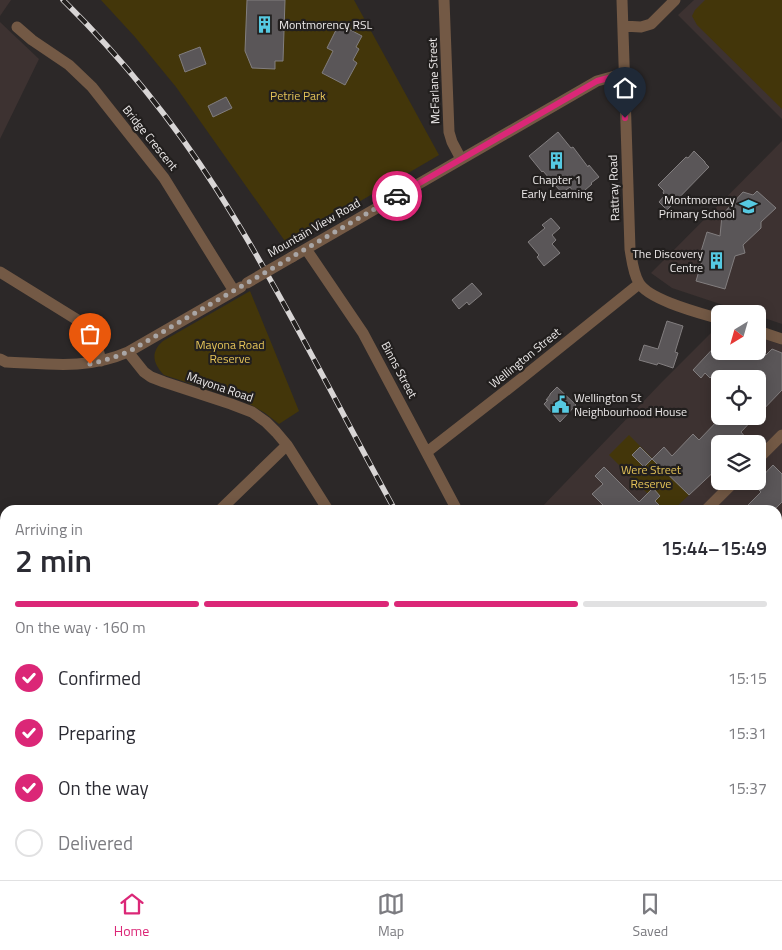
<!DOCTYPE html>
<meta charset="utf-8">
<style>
body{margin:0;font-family:"Titillium Web",sans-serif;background:#f7f7f7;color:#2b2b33;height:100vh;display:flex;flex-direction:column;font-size:19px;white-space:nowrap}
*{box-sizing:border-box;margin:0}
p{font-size:16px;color:#7c7c81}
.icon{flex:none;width:28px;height:28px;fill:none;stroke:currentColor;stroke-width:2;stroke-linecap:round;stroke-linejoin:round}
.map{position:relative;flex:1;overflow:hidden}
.details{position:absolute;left:0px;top:505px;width:782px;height:375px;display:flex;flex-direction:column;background:#fff;border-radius:15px 15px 0 0;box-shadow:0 2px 12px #0003}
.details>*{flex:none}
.needle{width:32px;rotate:217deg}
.controls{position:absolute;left:711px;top:305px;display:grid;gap:10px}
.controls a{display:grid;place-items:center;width:55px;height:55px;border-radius:8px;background:#fff;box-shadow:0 2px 12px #0003;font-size:25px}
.pin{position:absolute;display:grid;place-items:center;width:42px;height:42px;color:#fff;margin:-51px -21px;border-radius:50% 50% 50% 0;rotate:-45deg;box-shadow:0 0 5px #0007}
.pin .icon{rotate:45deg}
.courier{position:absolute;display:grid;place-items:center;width:50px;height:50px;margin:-25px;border:4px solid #db2777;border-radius:50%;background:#fff;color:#222;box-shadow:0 1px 6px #0007}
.summary em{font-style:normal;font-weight:600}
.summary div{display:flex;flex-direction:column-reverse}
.summary{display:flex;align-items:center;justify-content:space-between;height:85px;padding:0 15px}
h1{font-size:32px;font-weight:600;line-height:38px}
.bar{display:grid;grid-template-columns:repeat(4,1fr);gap:8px 5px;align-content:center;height:60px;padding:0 15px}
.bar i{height:6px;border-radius:4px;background:#e1e1e2}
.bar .selected{background:#db2777}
.bar p{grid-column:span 4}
ol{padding:0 15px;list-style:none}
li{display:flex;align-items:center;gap:15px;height:55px}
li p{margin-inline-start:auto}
li .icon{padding:5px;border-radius:50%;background:#db2777;color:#fff;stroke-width:4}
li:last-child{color:#7c7c81}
li i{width:28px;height:28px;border:2px solid #e1e1e2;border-radius:50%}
.menu{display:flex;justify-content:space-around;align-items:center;height:70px;border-top:1px solid #e1e1e2;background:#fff;font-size:14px;color:#7c7c81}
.menu a{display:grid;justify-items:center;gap:2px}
.menu .selected{color:#db2777}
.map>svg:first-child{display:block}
.built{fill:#3d3231;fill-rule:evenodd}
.green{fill:#43360a}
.building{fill:#5a5658;stroke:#827e7f}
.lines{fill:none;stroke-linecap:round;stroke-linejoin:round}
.minor{stroke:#735945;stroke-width:11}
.rail-casing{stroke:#d8d5d5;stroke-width:5.5}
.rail{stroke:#221f1e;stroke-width:4;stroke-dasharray:11;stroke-linecap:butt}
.minor-bridge{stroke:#735945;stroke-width:11}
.done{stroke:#a9a6a6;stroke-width:5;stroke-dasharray:0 9}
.route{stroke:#db2777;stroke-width:6}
.labels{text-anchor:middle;stroke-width:4.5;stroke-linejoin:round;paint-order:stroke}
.poi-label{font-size:12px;fill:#edeaea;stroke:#221f1e;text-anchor:start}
.street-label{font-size:12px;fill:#edeaea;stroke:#221f1e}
.park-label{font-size:12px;fill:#e4c358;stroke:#221f1e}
</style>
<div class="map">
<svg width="782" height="880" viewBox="0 0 782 880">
<rect width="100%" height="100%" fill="#2c2828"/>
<path class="built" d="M0,0H11L0,16Z
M694,0H782V119L678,15Z
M0,22L39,59L0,139Z
M782,141V324L758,316V314H750L672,288L651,273Z
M719,325L720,351H758V337L782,345V539L778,543V510H539L661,383ZM720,379H758V416H720ZM720,444H758V481H720Z"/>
<path class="green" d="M101,0H354L439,155L287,244L176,87L135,37Z
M705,0H782V109L697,25L692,16L695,10Z
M250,291L299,411L279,424L265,413L244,401L164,375C153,364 150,352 163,341Z
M629,435L689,495L673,510H664L609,455Z"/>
<path class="building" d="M247,0H285L283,61H275V69L252,68L245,51Z
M339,24L362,36L356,47L359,49L353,60L357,63L345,85L322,73L333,51L327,48Z
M200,47L206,64L185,72L179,55Z
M226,97L232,108L213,117L208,106Z
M558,132L571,148L573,147L588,167L589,165L599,177L591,183L592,184L577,197L570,187L562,193L543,171L542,172L529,156Z
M694,151L705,162V163L709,167L667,210L659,202L665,195L663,193L664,191L658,185L686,157L688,158Z
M757,191L776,208L761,222V228L743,245L745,253L735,256L725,289L696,281L702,261L699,258L707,232L720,236L722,215L743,192L753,195Z
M551,218L560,228L552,235L556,240L552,244L560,253L544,266L537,257L539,255L528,242L545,228L542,225Z
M472,283L482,294L469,305L467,302L459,309L452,300Z
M667,321L683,326L675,352L678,353L673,368L658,363L657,365L639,360L644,345L658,349Z
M720,341V351H746L760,357L764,353L766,355L772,349L782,353V390L758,415V379H718L714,374L710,378L705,373L701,378L693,370Z
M557,387L576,405L560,422L544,404L548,400H546L550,395V394Z
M722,416H756L741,432L746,438L740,444H720V466L689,495L652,459L664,447L672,456L693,434L699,440Z
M640,447L652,459L644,467L632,455Z
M773,465L782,474V502L774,510H743L761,492L754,485Z
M604,467L639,502L653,488L660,496L655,501L664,510H608L592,494L603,484L595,476Z"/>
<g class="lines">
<path class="minor" d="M444,0L449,132L452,142L461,159
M622,0L630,249C632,261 633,273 639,283C649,300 700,313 720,319
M623,26L641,27L651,24L675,0
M17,27L32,40L69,65L92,87L164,178L234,291
M306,249L363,333L457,510
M292,257L597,81L615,76H624
M0,272L84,324C96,335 97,346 101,361
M758,331L782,339
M128,352L144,372L151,377L164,382L231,404L252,412L266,422L276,432L287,445L328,510
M0,359L6,362C50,364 87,370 128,352L241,287
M427,452L522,378L639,284
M758,459L782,435
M220,510L287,445
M706,510L735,481
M0,563L5,564
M778,656L782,652
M246,875V880
M606,875L611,880
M755,875L760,880
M472,880L473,875"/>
<defs>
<path id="rail" d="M63,0C121,57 173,121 217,190C236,220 254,250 271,281C314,357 353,434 395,510
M683,875L688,880
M698,875L702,880"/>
</defs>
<use href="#rail" class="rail-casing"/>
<use href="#rail" class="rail"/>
<path class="minor-bridge" d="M247,283L292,257"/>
</g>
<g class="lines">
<path class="done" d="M90,364L112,358L128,352L397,196"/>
<path class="route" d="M397,196L597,81L616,76H624L625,118"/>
</g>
<defs>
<symbol id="building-bare" viewBox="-9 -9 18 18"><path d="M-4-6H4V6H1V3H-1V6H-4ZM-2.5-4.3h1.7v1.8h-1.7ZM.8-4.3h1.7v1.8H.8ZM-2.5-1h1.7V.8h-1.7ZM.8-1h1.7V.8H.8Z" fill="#56c9e1" stroke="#221f1e" stroke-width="2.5" paint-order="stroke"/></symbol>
<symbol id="school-bare" viewBox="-9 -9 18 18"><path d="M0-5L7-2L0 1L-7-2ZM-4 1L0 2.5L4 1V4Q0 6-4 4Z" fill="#56c9e1" stroke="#221f1e" stroke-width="2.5" paint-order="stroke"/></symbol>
<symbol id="civic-bare" viewBox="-9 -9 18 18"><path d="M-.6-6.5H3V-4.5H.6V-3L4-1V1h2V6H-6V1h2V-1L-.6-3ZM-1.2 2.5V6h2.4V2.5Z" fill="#56c9e1" stroke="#221f1e" stroke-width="2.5" paint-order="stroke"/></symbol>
</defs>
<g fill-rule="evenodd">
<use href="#building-bare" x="252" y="12" width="25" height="25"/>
<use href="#building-bare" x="544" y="148" width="25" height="25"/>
<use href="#school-bare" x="736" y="194" width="25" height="25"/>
<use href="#building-bare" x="704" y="248" width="25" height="25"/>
<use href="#civic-bare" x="548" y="392" width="25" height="25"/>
</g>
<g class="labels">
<g class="poi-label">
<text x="279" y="29">Montmorency RSL</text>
<text x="557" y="184" text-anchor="middle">Chapter 1<tspan x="557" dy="14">Early Learning</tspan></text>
<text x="735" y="204" text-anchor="end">Montmorency<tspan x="735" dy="14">Primary School</tspan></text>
<text x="703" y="258" text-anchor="end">The Discovery<tspan x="703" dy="14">Centre</tspan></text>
<text x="574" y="402">Wellington St<tspan x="574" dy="14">Neighbourhood House</tspan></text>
</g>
<g class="street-label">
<text transform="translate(434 81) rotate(-92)" y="4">McFarlane Street</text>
<text transform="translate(150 138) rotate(51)" y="4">Bridge Crescent</text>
<text transform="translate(614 188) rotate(-92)" y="4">Rattray Road</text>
<text transform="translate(314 228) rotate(-30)" y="4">Mountain View Road</text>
<text transform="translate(525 358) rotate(-39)" y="4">Wellington Street</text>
<text transform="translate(399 370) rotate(62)" y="4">Binns Street</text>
<text transform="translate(220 387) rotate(19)" y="4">Mayona Road</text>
</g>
<g class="park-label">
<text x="298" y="100">Petrie Park</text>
<text x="230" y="349">Mayona Road<tspan x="230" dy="14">Reserve</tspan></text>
<text x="651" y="474">Were Street<tspan x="651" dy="14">Reserve</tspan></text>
</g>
</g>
</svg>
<div class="controls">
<a><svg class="needle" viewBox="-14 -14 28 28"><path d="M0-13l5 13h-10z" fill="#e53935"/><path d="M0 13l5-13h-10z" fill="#7c7c81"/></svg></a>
<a><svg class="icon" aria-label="locate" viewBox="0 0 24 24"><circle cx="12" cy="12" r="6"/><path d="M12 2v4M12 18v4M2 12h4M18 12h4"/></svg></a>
<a><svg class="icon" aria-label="layers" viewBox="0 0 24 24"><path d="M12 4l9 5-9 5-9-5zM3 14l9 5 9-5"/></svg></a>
</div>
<div class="pin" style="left:90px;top:364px;background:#ea580c"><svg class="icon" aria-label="bag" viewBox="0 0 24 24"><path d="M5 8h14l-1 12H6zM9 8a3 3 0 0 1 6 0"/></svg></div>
<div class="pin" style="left:625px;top:118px;background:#1f2937"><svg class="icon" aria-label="home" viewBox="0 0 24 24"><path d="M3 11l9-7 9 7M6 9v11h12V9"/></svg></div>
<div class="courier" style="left:397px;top:196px"><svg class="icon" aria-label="car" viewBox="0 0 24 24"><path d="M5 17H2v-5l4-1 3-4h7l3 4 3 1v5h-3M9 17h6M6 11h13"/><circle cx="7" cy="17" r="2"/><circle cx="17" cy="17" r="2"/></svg></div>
<section class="details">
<div class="summary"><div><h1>2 min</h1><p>Arriving in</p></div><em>15:44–15:49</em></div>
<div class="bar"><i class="selected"></i><i class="selected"></i><i class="selected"></i><i></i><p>On the way · 160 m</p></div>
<ol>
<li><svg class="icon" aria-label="check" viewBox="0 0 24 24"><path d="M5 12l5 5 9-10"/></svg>Confirmed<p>15:15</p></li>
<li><svg class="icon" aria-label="check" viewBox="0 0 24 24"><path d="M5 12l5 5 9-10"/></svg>Preparing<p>15:31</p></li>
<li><svg class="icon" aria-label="check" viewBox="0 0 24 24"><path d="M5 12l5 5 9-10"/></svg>On the way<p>15:37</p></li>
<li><i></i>Delivered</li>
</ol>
</section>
</div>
<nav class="menu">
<a class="selected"><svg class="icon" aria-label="home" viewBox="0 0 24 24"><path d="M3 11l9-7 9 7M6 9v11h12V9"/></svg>Home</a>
<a><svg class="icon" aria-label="map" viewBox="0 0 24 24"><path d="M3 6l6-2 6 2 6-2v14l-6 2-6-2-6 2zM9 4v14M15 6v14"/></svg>Map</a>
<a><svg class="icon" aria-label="saved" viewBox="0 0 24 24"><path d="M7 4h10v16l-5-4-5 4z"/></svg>Saved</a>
</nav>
